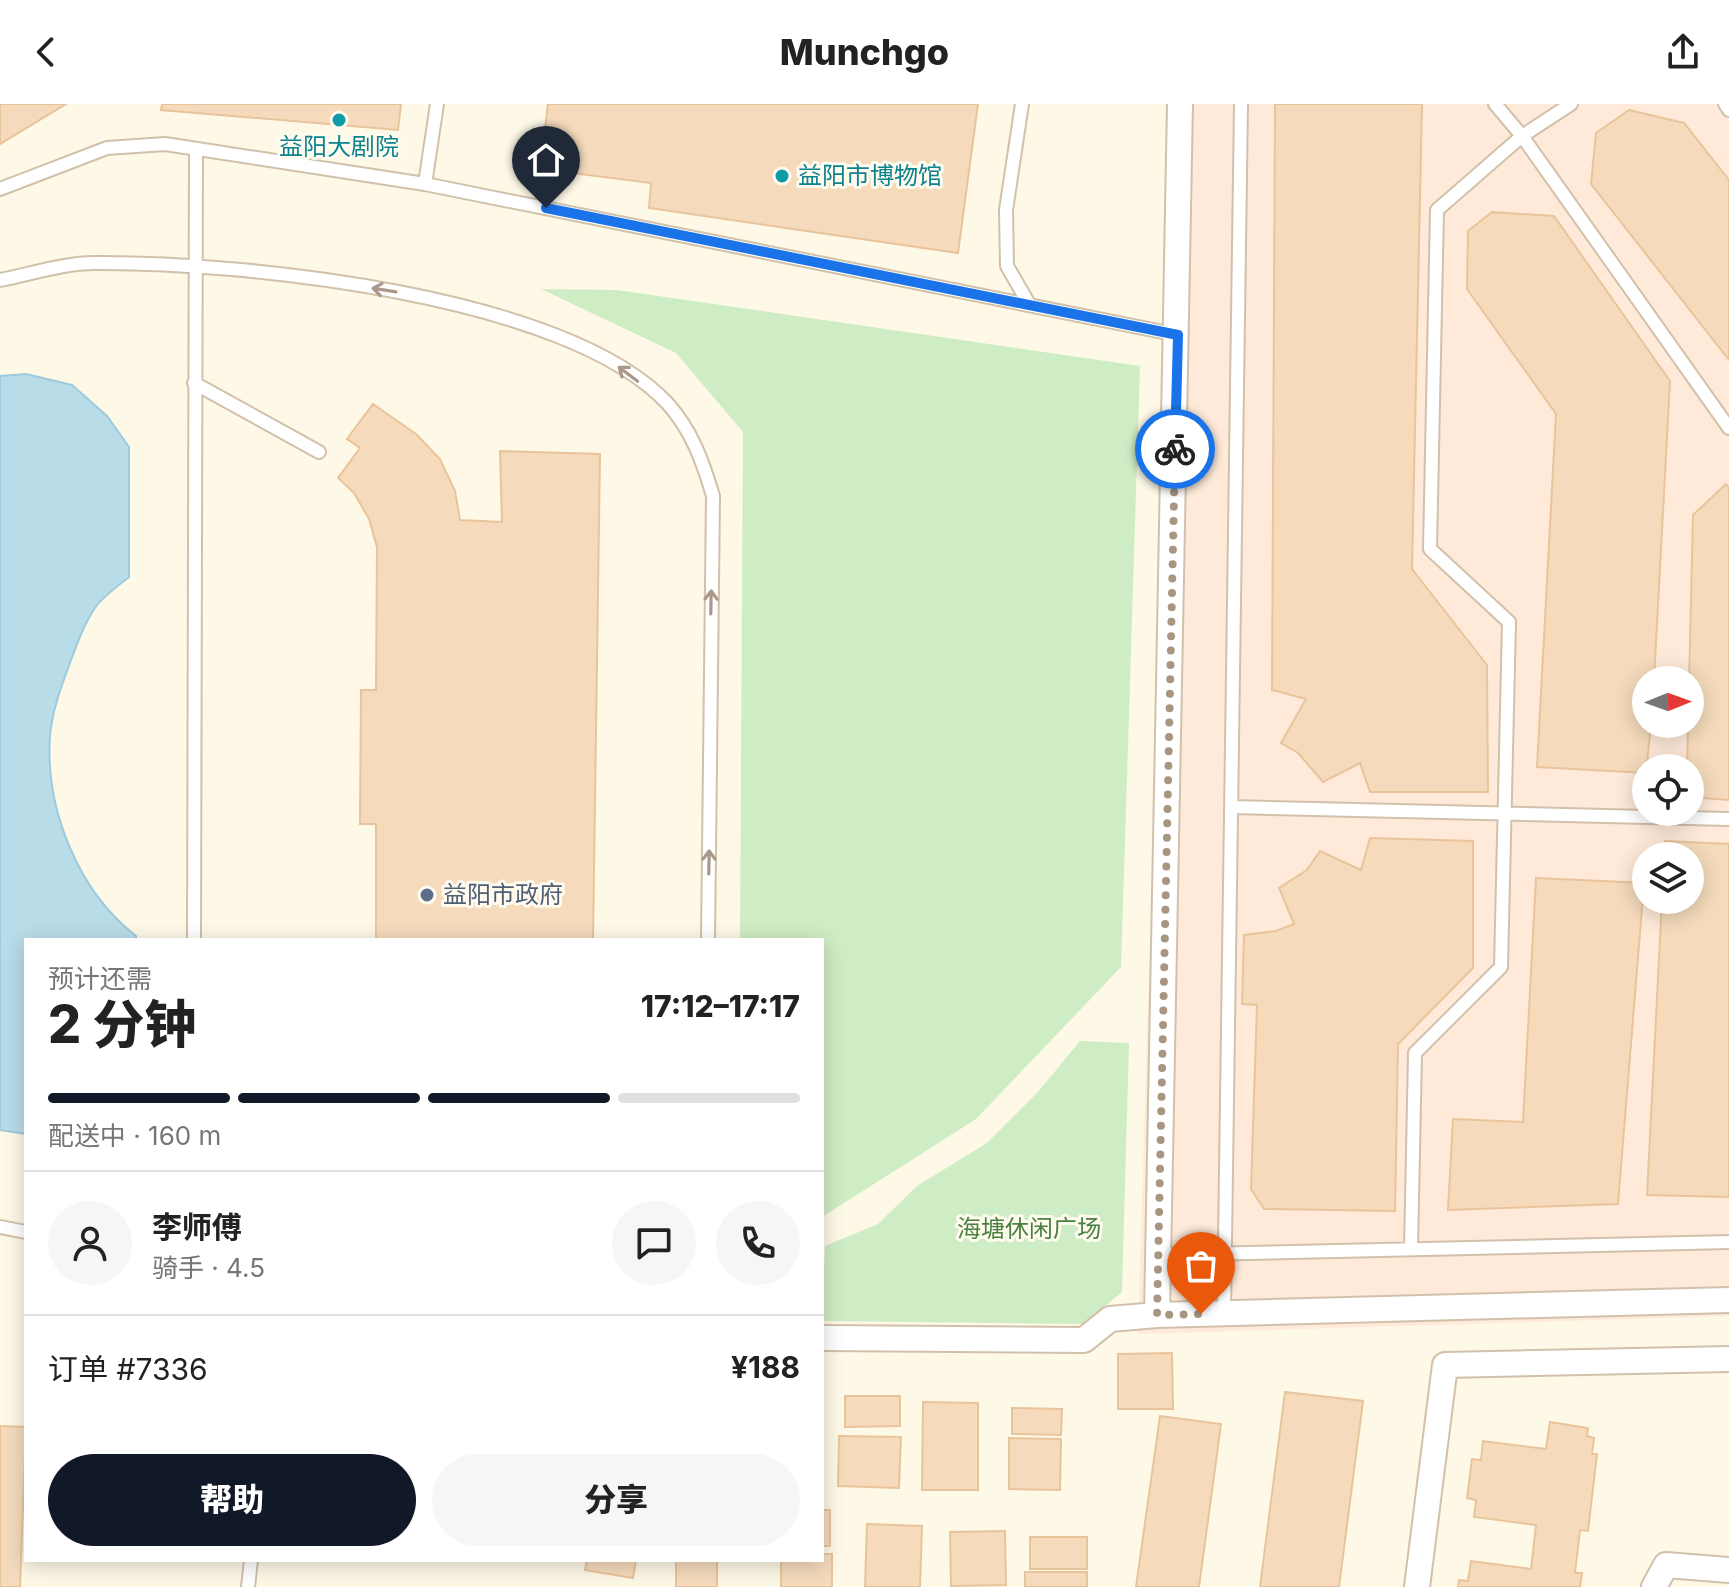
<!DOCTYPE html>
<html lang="zh">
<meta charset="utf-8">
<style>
body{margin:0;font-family:Inter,"Noto Sans SC",sans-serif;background:#f6f6f6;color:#222;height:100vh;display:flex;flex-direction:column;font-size:30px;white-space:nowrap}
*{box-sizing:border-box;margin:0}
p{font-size:26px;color:#767676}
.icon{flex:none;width:44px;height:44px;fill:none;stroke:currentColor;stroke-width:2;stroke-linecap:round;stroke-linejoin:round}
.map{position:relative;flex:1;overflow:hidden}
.side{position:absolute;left:24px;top:834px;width:800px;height:624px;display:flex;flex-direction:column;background:#fff;border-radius:0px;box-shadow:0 4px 20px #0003}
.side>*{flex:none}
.needle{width:52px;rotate:89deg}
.controls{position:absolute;left:1632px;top:562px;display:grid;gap:16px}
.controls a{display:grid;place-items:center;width:72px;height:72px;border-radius:50%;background:#fff;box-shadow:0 4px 20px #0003;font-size:40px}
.pin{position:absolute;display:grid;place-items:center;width:68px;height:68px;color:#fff;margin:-82px -34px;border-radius:50% 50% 50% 0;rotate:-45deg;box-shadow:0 0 8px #0007}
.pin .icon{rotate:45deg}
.courier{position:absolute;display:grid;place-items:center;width:80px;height:80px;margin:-40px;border:6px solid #1a73e8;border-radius:50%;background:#fff;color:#222;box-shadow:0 2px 10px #0007}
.head em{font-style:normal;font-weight:800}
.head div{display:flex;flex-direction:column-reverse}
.head{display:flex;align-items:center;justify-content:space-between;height:136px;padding:0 24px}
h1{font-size:52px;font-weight:800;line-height:60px}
.bar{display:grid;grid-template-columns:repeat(4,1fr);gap:12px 8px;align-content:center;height:96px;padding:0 24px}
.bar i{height:10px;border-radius:6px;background:#e0e0e0}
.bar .on{background:#111827}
.bar p{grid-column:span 4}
.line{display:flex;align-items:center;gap:20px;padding:0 24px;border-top:2px solid #e0e0e0}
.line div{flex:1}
.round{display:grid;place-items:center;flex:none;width:84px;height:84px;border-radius:42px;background:#f6f6f6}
.button{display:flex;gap:16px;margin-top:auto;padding:16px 24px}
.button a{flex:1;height:92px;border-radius:48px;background:#111827;color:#fff;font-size:32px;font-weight:800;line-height:92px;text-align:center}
.button a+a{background:#f6f6f6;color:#222}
header{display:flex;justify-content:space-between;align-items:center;height:104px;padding:0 24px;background:#fff;font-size:36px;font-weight:800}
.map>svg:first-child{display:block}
.commercial{fill:#ffeada;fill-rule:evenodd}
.green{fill:#cfedc4}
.water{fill:#b9dce9;stroke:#9fcadc;stroke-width:2}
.building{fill:#f5dbbc;stroke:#e9c49b;stroke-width:2}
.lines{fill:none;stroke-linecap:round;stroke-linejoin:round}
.lane-casing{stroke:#d1c1ab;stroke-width:16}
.street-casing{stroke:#d1c1ab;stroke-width:28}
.lane{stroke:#fff;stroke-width:12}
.street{stroke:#fff;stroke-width:24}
.oneway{stroke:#a99889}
.done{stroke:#a89680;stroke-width:8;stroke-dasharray:0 14.4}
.route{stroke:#1a73e8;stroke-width:10}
.culture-dot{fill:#0f9aa8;stroke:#fffbef;stroke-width:3}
.service-dot{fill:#5c6f8a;stroke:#fffbef;stroke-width:3}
.labels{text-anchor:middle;stroke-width:6;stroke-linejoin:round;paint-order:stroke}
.culture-label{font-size:24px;fill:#0d838f;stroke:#fffbef}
.service-label{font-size:24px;fill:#4e5e75;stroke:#fffbef;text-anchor:start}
.park-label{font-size:24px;fill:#4a8140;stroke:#fffbef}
</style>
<header><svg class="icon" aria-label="back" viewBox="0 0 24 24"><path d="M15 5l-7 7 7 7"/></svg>Munchgo<svg class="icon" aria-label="share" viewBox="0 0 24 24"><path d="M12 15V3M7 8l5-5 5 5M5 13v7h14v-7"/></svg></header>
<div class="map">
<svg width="1729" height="1483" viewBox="0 0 1729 1483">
<rect width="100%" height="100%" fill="#fef8e7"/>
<path class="commercial" d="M1176,0H1729V1212L1138,1230ZM1646,576H1690V620H1646ZM1646,664H1690V708H1646ZM1646,752H1690V796H1646Z"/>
<path class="green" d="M541,185L617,186L1140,262L1121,863L976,1015L822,1113V836H740L743,328L676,249Z
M1080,937L1129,939L1122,1188L1083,1220L822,1217L825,1142L878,1120L917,1082L987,1039L1038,988Z"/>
<path class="water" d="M26,270L72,281L107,312L129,343V473C118,482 105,491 97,501C85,518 78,537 71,556C62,581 52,606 50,632C45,705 78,787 136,832V836H26V1030L0,1026V272Z"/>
<path class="building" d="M0,0H66L0,40Z
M162,0H401L398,26L161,6Z
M548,0H978L958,149L649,104L651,79L540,65Z
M1275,0H1422L1412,465L1487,561L1488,688H1370L1360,659L1323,678L1298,649L1281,639L1306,595L1272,586Z
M1629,6L1684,19L1729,76V256L1591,80L1596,29Z
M1492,108L1554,112L1670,277L1654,576H1646V620H1651L1646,669L1537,663L1556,310L1467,185L1468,127Z
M373,300L416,330L440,355L455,387L460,416L502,418L500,347L600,350L593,836H376V720H360L361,586H376L377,443L369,415L354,389L338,374L360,344L347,335Z
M1726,380L1729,384V696L1690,693L1687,664L1693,411Z
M1370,734L1473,737V864L1398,940L1395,1107L1264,1105L1251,1085L1257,901L1242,900L1244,831L1276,827L1294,820L1279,784L1307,766L1320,747L1361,766Z
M1665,737L1729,740V1093L1647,1091L1662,796H1690V752H1664Z
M1536,774L1644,779L1618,1100L1448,1106L1453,1015L1523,1018Z
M1172,1249L1173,1305H1118V1250Z
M1285,1288L1363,1297L1339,1483H1260Z
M845,1292H900V1322L845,1323Z
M923,1298L978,1299V1386H922Z
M1012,1304L1062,1305L1061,1331L1012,1330Z
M1160,1312L1221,1320L1199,1483H1136Z
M1550,1318L1588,1324L1587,1332L1594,1334L1592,1350H1597L1588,1427L1580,1426L1575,1469H1582L1580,1483H1458L1459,1476L1468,1477L1471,1457L1531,1465L1536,1421L1474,1413L1476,1396L1467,1394L1472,1355L1481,1356L1483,1337L1546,1345Z
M0,1322L26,1323L20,1483H0Z
M839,1332L901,1333L899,1384L838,1382Z
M1009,1334L1061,1335L1060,1386L1009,1385Z
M822,1406H830V1442H822Z
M867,1420L922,1422L920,1483H865Z
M1005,1427L1006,1481L951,1482L950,1428Z
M1030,1433H1087V1465H1030Z
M822,1450H832V1483H781V1456H822Z
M587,1456H636L633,1474L585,1466Z
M676,1456H717V1483H676Z
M1025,1468H1087V1483H1025Z"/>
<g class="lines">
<defs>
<path id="lane" d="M1022,0L1006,106L1007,162L1029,200
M1495,0L1522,32L1729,324
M1725,0L1729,6
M425,80L1178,231
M0,85L107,44L165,40L425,80L437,0
M0,176C31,170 64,159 95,159C241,158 566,190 668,300C692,327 703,358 713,392L708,836
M194,279L319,348
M1231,703L1729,715
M194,836L196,45
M0,1123L26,1128
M1411,1145L1415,949L1501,863L1509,518L1430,445L1437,106L1522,32L1571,0
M1159,1151L1729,1138
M1224,1209L1241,0
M248,1483L251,1456"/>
<path id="street" d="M1180,0L1157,1211L1729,1196
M822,1234L1084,1236L1110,1215L1157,1211
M1417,1483L1445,1261L1729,1255
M1654,1483L1666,1461L1729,1466"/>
</defs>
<use href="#lane" class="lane-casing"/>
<use href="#street" class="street-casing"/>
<use href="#lane" class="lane"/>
<use href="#street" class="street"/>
</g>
<defs><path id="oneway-shaft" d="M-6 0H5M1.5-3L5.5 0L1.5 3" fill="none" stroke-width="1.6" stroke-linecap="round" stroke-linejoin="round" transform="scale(2)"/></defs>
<g class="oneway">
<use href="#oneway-shaft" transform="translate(384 186) rotate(-171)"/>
<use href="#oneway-shaft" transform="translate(628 270) rotate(-143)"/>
<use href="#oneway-shaft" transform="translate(711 498) rotate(-89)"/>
<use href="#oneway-shaft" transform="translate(709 758) rotate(-89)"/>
</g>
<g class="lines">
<path class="done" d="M1175,345L1157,1211L1201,1210"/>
<path class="route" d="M546,104L1178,231L1175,345"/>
</g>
<g class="culture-dot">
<circle cx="339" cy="16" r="8"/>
<circle cx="782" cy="72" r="8"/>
</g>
<circle class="service-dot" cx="427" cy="791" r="8"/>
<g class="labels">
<g class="culture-label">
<text x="339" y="51">益阳大剧院</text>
<text x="798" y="80" text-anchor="start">益阳市博物馆</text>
</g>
<g class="service-label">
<text x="443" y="799">益阳市政府</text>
</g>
<g class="park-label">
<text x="1029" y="1133">海塘休闲广场</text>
</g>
</g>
</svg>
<div class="controls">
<a><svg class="needle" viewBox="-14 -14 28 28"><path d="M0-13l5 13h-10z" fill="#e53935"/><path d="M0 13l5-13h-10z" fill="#767676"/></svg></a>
<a><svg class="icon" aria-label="locate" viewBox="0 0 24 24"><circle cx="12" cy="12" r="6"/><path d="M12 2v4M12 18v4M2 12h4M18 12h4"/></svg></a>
<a><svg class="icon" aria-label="layers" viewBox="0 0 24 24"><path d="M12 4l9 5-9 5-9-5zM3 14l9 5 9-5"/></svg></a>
</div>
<div class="pin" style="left:1201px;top:1210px;background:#ea580c"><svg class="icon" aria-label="bag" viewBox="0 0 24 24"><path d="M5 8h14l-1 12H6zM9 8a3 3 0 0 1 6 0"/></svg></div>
<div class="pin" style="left:546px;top:104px;background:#1f2937"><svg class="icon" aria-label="home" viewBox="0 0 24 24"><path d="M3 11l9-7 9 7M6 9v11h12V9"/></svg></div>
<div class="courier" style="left:1175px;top:345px"><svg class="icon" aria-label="bike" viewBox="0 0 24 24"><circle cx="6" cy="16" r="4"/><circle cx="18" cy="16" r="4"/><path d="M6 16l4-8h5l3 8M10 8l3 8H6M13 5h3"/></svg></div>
<section class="side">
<div class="head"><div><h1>2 分钟</h1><p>预计还需</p></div><em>17:12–17:17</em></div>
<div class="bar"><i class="on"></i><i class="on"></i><i class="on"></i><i></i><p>配送中 · 160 m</p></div>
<div class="line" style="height:144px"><a class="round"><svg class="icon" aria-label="person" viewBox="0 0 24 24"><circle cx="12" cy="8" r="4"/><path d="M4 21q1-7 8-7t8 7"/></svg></a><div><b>李师傅</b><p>骑手 · 4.5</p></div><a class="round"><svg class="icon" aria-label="chat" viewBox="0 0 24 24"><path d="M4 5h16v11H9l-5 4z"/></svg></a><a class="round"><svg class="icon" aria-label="phone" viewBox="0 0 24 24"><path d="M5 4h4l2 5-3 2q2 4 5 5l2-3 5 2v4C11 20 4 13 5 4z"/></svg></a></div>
<div class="line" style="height:104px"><div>订单 #7336</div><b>¥188</b></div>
<div class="button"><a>帮助</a><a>分享</a></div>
</section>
</div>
